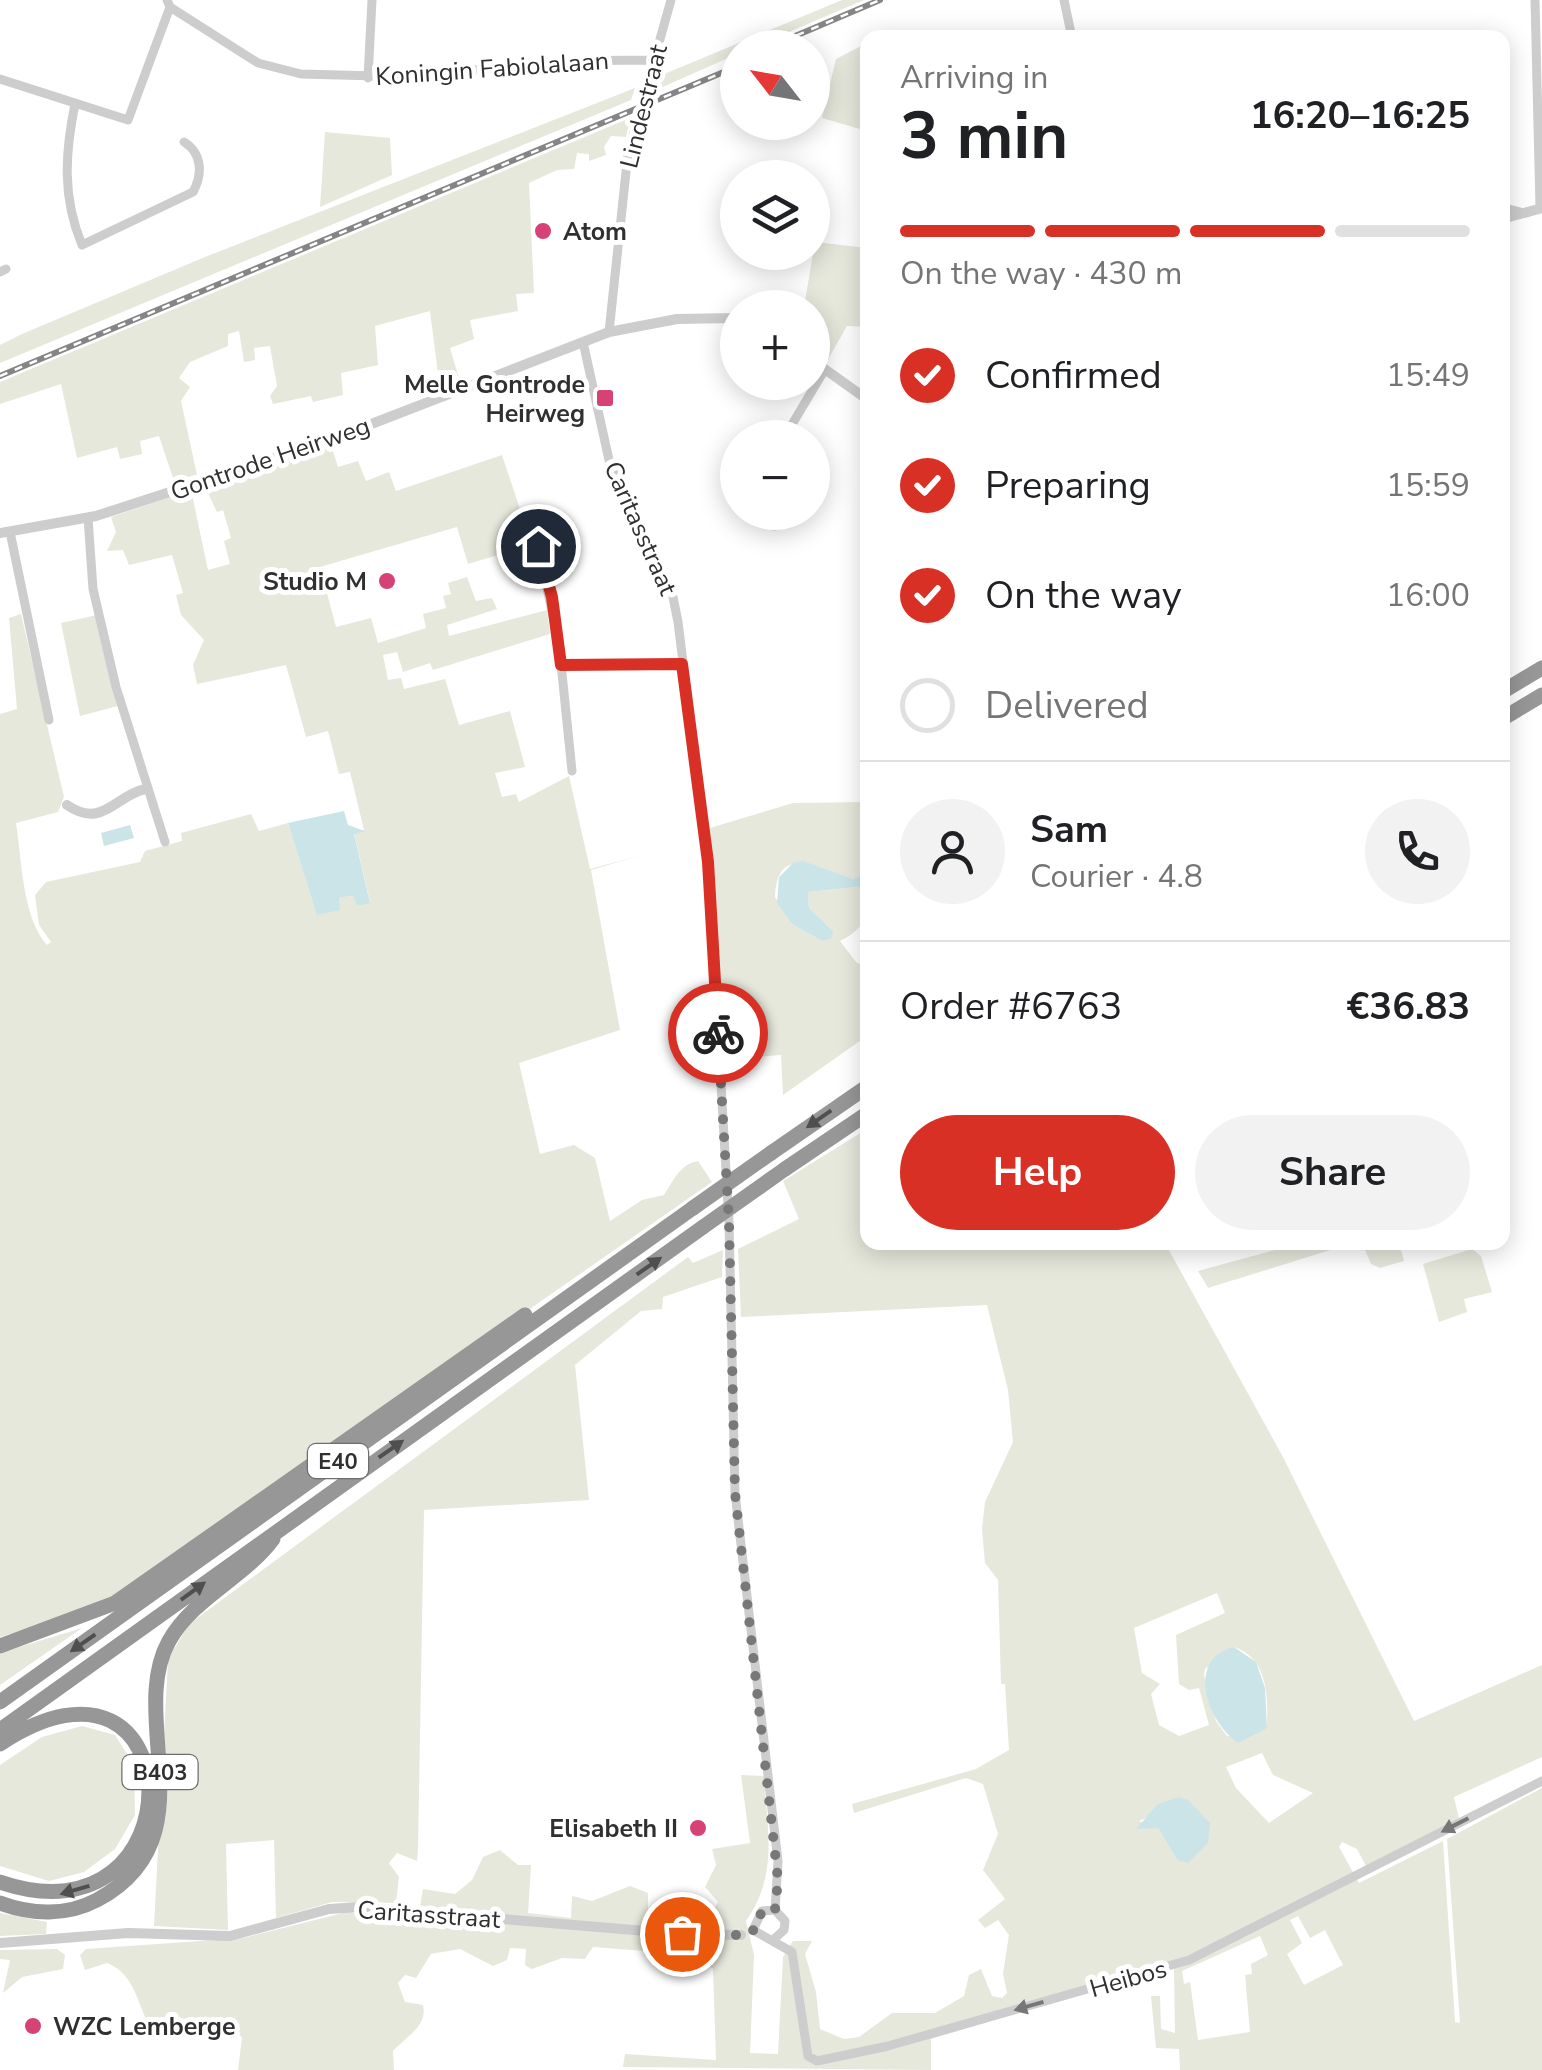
<!DOCTYPE html>
<meta charset="utf-8">
<style>
body{margin:0;font-family:"Nunito Sans",sans-serif;background:#f2f2f2;color:#202124;height:100vh;display:flex;flex-direction:column;font-size:38px;white-space:nowrap}
*{box-sizing:border-box;margin:0}
p{font-size:32px;color:#757577}
.icon{flex:none;width:55px;height:55px;fill:none;stroke:currentColor;stroke-width:2;stroke-linecap:round;stroke-linejoin:round}
.map{position:relative;flex:1;overflow:hidden}
.panel{position:absolute;left:860px;top:30px;width:650px;height:1220px;display:flex;flex-direction:column;background:#fff;border-radius:20px;box-shadow:0 5px 25px #0003}
.panel>*{flex:none}
.needle{width:65px;rotate:301deg}
.controls{position:absolute;left:720px;top:30px;display:grid;gap:20px}
.controls a{display:grid;place-items:center;width:110px;height:110px;border-radius:50%;background:#fff;box-shadow:0 5px 25px #0003;font-size:50px}
.pin{position:absolute;display:grid;place-items:center;width:85px;height:85px;color:#fff;margin:-42px;border:5px solid #fff;border-radius:50%;box-shadow:0 2px 10px #0007}
.courier{position:absolute;display:grid;place-items:center;width:100px;height:100px;margin:-50px;border:8px solid #d93025;border-radius:50%;background:#fff;color:#222;box-shadow:0 2px 12px #0007}
.summary em{font-style:normal;font-weight:700}
.summary div{display:flex;flex-direction:column-reverse}
.summary{display:flex;align-items:center;justify-content:space-between;height:170px;padding:0 40px}
h1{font-size:65px;font-weight:700;line-height:75px}
.bar{display:grid;grid-template-columns:repeat(4,1fr);gap:15px 10px;align-content:center;height:120px;padding:0 40px}
.bar i{height:12px;border-radius:8px;background:#e0e0e0}
.bar .current{background:#d93025}
.bar p{grid-column:span 4}
.line{display:flex;align-items:center;gap:25px;padding:0 40px;border-top:2px solid #e0e0e0}
.line div{flex:1}
.round{display:grid;place-items:center;flex:none;width:105px;height:105px;border-radius:52px;background:#f2f2f2}
ol{padding:0 40px;list-style:none}
li{display:flex;align-items:center;gap:30px;height:110px}
li p{margin-inline-start:auto}
li .icon{padding:10px;border-radius:50%;background:#d93025;color:#fff;stroke-width:4}
li:last-child{color:#757577}
li i{width:55px;height:55px;border:5px solid #e0e0e0;border-radius:50%}
.cta{display:flex;gap:20px;margin-top:auto;padding:20px 40px}
.cta a{flex:1;height:115px;border-radius:60px;background:#d93025;color:#fff;font-size:40px;font-weight:700;line-height:115px;text-align:center}
.cta a+a{background:#f2f2f2;color:#202124}
.map>svg:first-child{display:block}
.green{fill:#e6e8dc;fill-rule:evenodd}
.water{fill:#cae4e7}
.lines{fill:none;stroke-linecap:round;stroke-linejoin:round}
.minor{stroke:#cdcdcd;stroke-width:9}
.tertiary{stroke:#cdcdcd;stroke-width:10}
.motorway{stroke:#979797;stroke-width:15}
.rail-casing{stroke:#858585;stroke-width:6}
.rail{stroke:#fff;stroke-width:2.5;stroke-dasharray:8;stroke-linecap:butt}
.motorway-bridge{stroke:#979797;stroke-width:15}
.oneway{fill:#4f4f4f}
.oneway2{fill:#777}
.done{stroke:#787878;stroke-width:10;stroke-dasharray:0 18}
.route{stroke:#d93025;stroke-width:12}
.poi-dot{fill:#d64275;stroke:#fff;stroke-width:4}
.labels{text-anchor:middle;stroke-width:10;stroke-linejoin:round;paint-order:stroke}
.shield{fill:#fff;stroke:#6e6e6e;stroke-width:2.5}
.shield-label{font-size:22px;font-weight:bold;fill:#303030}
.street-label{font-size:25px;fill:#303030;stroke:#fff}
.poi-label{font-size:25px;font-weight:bold;fill:#303030;stroke:#fff;text-anchor:end}
</style>
<div class="map">
<svg width="1542" height="2070" viewBox="0 0 1542 2070">
<rect width="100%" height="100%" fill="#fff"/>
<path class="green" d="M842,0H864L754,47L738,48L737,54L656,90L657,77Z
M867,43V121L863,130L822,118L836,59Z
M635,88L631,100L0,363V345L22,334L205,257Z
M630,118L626,137L611,136L604,147L606,155L589,161V154L577,153L574,169L557,170L529,183L534,293L516,294L518,311L470,320L474,339L450,348L460,382L440,389L430,311L375,326L378,365L341,373L343,395L313,402L311,396L273,404L270,396L277,386L270,346L254,348L255,360L244,362L239,331L228,334V346L190,362L179,378L190,387L181,401L197,475L174,481L159,436L140,441L142,454L120,459L117,447L77,458L61,384L0,404V382Z
M325,132L390,138L392,175L320,207Z
M815,242L867,248V327L847,326L827,361L813,353L812,308L804,307Z
M331,445L338,467L358,461L366,481L389,472L396,491L502,455L532,545L468,564L457,527L320,567L336,627L371,618L378,643L426,628L423,614L446,608L443,596L451,594L448,583L467,577L476,601L492,598L497,609L447,625L449,636L547,610L550,634L433,670L430,663L403,672L397,652L383,655L388,680L401,678L404,689L445,679L459,725L510,711L525,767L495,773L502,797L516,794L519,802L569,776L590,869L642,855L591,870L620,1030L519,1063L540,1154L574,1145L595,1158L610,1221L642,1200L664,1195C673,1181 680,1164 698,1161L712,1182L105,1605L0,1637V714L17,709L9,618L21,614L64,797L58,812L16,823C22,860 22,917 47,945L51,942L39,925L35,895L46,882L140,862L145,851L182,841L181,833L251,814L259,831L288,823L317,914L338,898L354,894L357,906L370,902L354,833L364,830L350,772L339,774L328,731L306,737L286,665L197,684L193,665L204,640L181,615L176,595L183,593L172,555L129,565L123,550L107,551L116,532L111,517L191,490L208,570L230,564L224,541L231,538L223,510L217,512L205,487Z
M97,615L118,706L80,716L61,623Z
M867,802V872L853,879C822,871 777,840 775,897L792,924L822,941L833,931L809,908L808,892L867,886C867,915 867,928 840,941L856,962L867,968V1036L783,1095L781,1055L726,1059L710,828L793,803Z
M867,1129L868,1242L1165,1243L1283,1457L1414,1721L1542,1665V1757L1454,1797L1459,1819L1366,1866L1357,1849L1342,1842L1339,1847L1359,1883L1443,1841L1455,2022L1460,2023L1447,1839L1542,1788V2070H1180L1179,2049L1156,2048L1151,1996H1160L1161,2029L1175,2033L1174,1966L931,2039V2070L623,2067L625,2054L716,2060L713,1969L697,1955L593,1947L585,1959L562,1958L532,1969L525,1965L526,1949L510,1948L507,1960L493,1966L460,1949L431,1954L416,1978L405,1975L398,1983L405,2002L423,2005C428,2027 405,2037 393,2051L394,2070H238L242,2038L228,2019L185,2032L153,2030C136,2008 138,1975 107,1963L85,1970L80,1955L86,1949L243,1938L347,1912L499,1923L500,1913L420,1906L423,1889L455,1894L472,1880L483,1857L500,1850L518,1865H531L528,1913L571,1918L572,1896L592,1901L630,1886L648,1893V1917L660,1915L661,1901L675,1900L678,1904L682,1920L709,1917L718,1902L705,1887L716,1865L712,1849L750,1843L741,1775L764,1776C767,1831 779,1873 746,1921L754,1955L750,2053L778,2054L783,1957L793,1941H812L805,1954L816,1992L820,2029L844,2039L859,2037L892,2013H935L964,1996L969,1975L981,1969L992,1996L1002,1998L1007,1993L1003,1974L1009,1935L998,1920L985,1928L978,1920L1005,1899L983,1870L998,1834L983,1784L966,1778L854,1813L852,1804L976,1769L1009,1750L1005,1684H1001L998,1580L985,1563L982,1529L985,1502L1013,1442L1008,1390L987,1305L741,1317L738,1249L799,1219L783,1181ZM1217,1593L1225,1613L1176,1635L1179,1684L1189,1690L1199,1688L1209,1725L1179,1736L1159,1725L1151,1694L1160,1684L1142,1673L1134,1628ZM1234,1647C1268,1658 1268,1696 1267,1727L1227,1736L1216,1721L1204,1675L1205,1669ZM1262,1753L1273,1775L1313,1793L1269,1823L1236,1788L1226,1767ZM1187,1800L1194,1812L1177,1860L1158,1828L1139,1821ZM1298,1916L1310,1938L1325,1930L1343,1965L1304,1985L1287,1954L1302,1943L1290,1920ZM1260,1936L1268,1955L1251,1964L1252,1974L1245,1975L1250,2032L1198,2040L1190,1982L1184,1984L1182,1971Z
M1353,1243L1208,1288L1198,1271L1300,1243Z
M1362,1243H1399L1404,1261L1380,1268L1371,1264Z
M1472,1249L1481,1256L1492,1292L1464,1299L1467,1312L1439,1322L1423,1264Z
M723,1250L722,1277L663,1297L662,1309L641,1311L575,1365L589,1500L424,1510L418,1849L417,1861L397,1853L389,1863L399,1877L396,1903L332,1902L276,1918L274,1840L226,1844L228,1930L154,1926L168,1659L189,1624L688,1257L693,1263Z
M82,1628L0,1685V1653Z
M82,1726L115,1735L134,1765L135,1815L115,1849L84,1872L49,1881L0,1866V1765L42,1737Z
M0,1913L47,1922L46,1934L0,1936Z
M57,1949L65,1955L63,1969L22,1977L3,1993L10,1960L0,1959V1950Z"/>
<path class="water" d="M344,811L348,825L365,831L354,834L370,903L357,906L353,895L339,898L340,910L317,915L288,823Z
M130,825L134,838L104,846L101,833Z
M803,861L853,879L867,872V886L808,892L809,908L833,931L832,938L822,941L792,924L777,903L779,877L793,863Z
M1234,1647L1256,1662L1265,1688L1267,1728L1238,1743C1207,1722 1185,1659 1234,1647Z
M1179,1797L1188,1800L1210,1823L1208,1843L1188,1863L1177,1860L1158,1828L1136,1829L1158,1804Z"/>
<g class="lines">
<path class="minor" d="M1064,0L1072,38
M1535,0L1540,208
M170,7L258,63L301,74L415,77L548,61L652,60
M368,78L372,0
M0,79L128,120L170,7L167,0
M75,104C65,153 62,197 82,245L193,192C203,174 202,153 184,142
M1502,207L1520,212
M0,272L6,269
M609,332L628,153L671,0
M583,342L609,460L622,480L673,597L678,622L708,862L729,1222L735,1493L778,1861L775,1910
M784,438L825,369
M88,518L93,589L116,687L165,842
M774,526L787,523L785,512
M10,532L49,720
M538,546L559,644L572,771
M561,665L682,664
M753,1930L792,1952L808,2056L817,2061L888,2046L1189,1960L1542,1781
M753,1930L762,1911L775,1910
M773,1940L784,1930L785,1921L775,1910"/>
<path class="tertiary" d="M1502,219L1542,208
M812,360L868,400
M0,533L96,516L330,440L609,332L677,319L738,318
M67,805C103,830 116,794 146,789
M0,1943L128,1933L230,1936L329,1909L359,1907L682,1934L741,1935"/>
<path class="motorway" d="M1502,692L1542,668
M1502,719L1542,695
M771,1153L868,1086
M785,1169L868,1113
M0,1646L115,1603L525,1315
M0,1702L693,1208
M0,1730L703,1227
M0,1744C195,1615 202,1951 0,1882
M0,1903C32,1915 67,1916 97,1900C211,1839 126,1718 169,1641C193,1598 244,1578 273,1539"/>
<defs>
<path id="rail" d="M767,48L880,0
M0,376L738,66"/>
</defs>
<use href="#rail" class="rail-casing"/>
<use href="#rail" class="rail"/>
<path class="motorway-bridge" d="M693,1208L771,1153
M703,1227L785,1169"/>
</g>
<defs><path id="oneway-solid" d="M-6-.8H1V-3.2L6.5 0L1 3.2V.8H-6Z" transform="scale(2.5)"/></defs>
<g class="oneway">
<use href="#oneway-solid" transform="translate(819 1119) rotate(145)"/>
<use href="#oneway-solid" transform="translate(649 1266) rotate(-35)"/>
<use href="#oneway-solid" transform="translate(391 1449) rotate(-35)"/>
<use href="#oneway-solid" transform="translate(193 1591) rotate(-36)"/>
<use href="#oneway-solid" transform="translate(83 1643) rotate(145)"/>
<use href="#oneway-solid" transform="translate(75 1890) rotate(164)"/>
</g>
<g class="oneway2">
<use href="#oneway-solid" transform="translate(1455 1825) rotate(153)"/>
<use href="#oneway-solid" transform="translate(1029 2006) rotate(164)"/>
</g>
<g class="lines">
<path class="done" d="M682,1934L741,1935L754,1930L762,1911L775,1910L778,1880L735,1493L729,1222L718,1033"/>
<path class="route" d="M538,546L552,597L561,665L682,664L708,862L718,1033"/>
</g>
<g class="poi-dot">
<circle cx="543" cy="231" r="10"/>
<rect x="595" y="388" width="20" height="20" rx="5"/>
<circle cx="387" cy="581" r="10"/>
<circle cx="698" cy="1828" r="10"/>
<circle cx="33" cy="2026" r="10"/>
</g>
<g class="labels">
<g class="shield">
<rect x="308" y="1444" width="60" height="34" rx="8"/>
<rect x="122.5" y="1755" width="75" height="34" rx="8"/>
</g>
<g class="shield-label">
<text x="338" y="1469">E40</text>
<text x="160" y="1780">B403</text>
</g>
<g class="street-label">
<text transform="translate(492 68) rotate(-4)" y="9">Koningin Fabiolalaan</text>
<text transform="translate(643 106) rotate(-76)" y="9">Lindestraat</text>
<text transform="translate(270 458) rotate(-19)" y="9">Gontrode Heirweg</text>
<text transform="translate(641 528) rotate(66)" y="9">Caritasstraat</text>
<text transform="translate(429 1914) rotate(4)" y="9">Caritasstraat</text>
<text transform="translate(1128 1978) rotate(-16)" y="9">Heibos</text>
</g>
<g class="poi-label">
<text x="563" y="240" text-anchor="start">Atom</text>
<text x="585" y="393">Melle Gontrode<tspan x="585" dy="29">Heirweg</tspan></text>
<text x="367" y="590">Studio M</text>
<text x="678" y="1837">Elisabeth II</text>
<text x="53" y="2035" text-anchor="start">WZC Lemberge</text>
</g>
</g>
</svg>
<div class="controls">
<a><svg class="needle" viewBox="-14 -14 28 28"><path d="M0-13l5 13h-10z" fill="#e53935"/><path d="M0 13l5-13h-10z" fill="#757577"/></svg></a>
<a><svg class="icon" aria-label="layers" viewBox="0 0 24 24"><path d="M12 4l9 5-9 5-9-5zM3 14l9 5 9-5"/></svg></a>
<a>+</a>
<a>−</a>
</div>
<div class="pin" style="left:682px;top:1934px;background:#ea580c"><svg class="icon" aria-label="bag" viewBox="0 0 24 24"><path d="M5 8h14l-1 12H6zM9 8a3 3 0 0 1 6 0"/></svg></div>
<div class="pin" style="left:538px;top:546px;background:#1f2937"><svg class="icon" aria-label="home" viewBox="0 0 24 24"><path d="M3 11l9-7 9 7M6 9v11h12V9"/></svg></div>
<div class="courier" style="left:718px;top:1033px"><svg class="icon" aria-label="bike" viewBox="0 0 24 24"><circle cx="6" cy="16" r="4"/><circle cx="18" cy="16" r="4"/><path d="M6 16l4-8h5l3 8M10 8l3 8H6M13 5h3"/></svg></div>
<section class="panel">
<div class="summary"><div><h1>3 min</h1><p>Arriving in</p></div><em>16:20–16:25</em></div>
<div class="bar"><i class="current"></i><i class="current"></i><i class="current"></i><i></i><p>On the way · 430 m</p></div>
<ol>
<li><svg class="icon" aria-label="check" viewBox="0 0 24 24"><path d="M5 12l5 5 9-10"/></svg>Confirmed<p>15:49</p></li>
<li><svg class="icon" aria-label="check" viewBox="0 0 24 24"><path d="M5 12l5 5 9-10"/></svg>Preparing<p>15:59</p></li>
<li><svg class="icon" aria-label="check" viewBox="0 0 24 24"><path d="M5 12l5 5 9-10"/></svg>On the way<p>16:00</p></li>
<li><i></i>Delivered</li>
</ol>
<div class="line" style="height:180px"><a class="round"><svg class="icon" aria-label="person" viewBox="0 0 24 24"><circle cx="12" cy="8" r="4"/><path d="M4 21q1-7 8-7t8 7"/></svg></a><div><b>Sam</b><p>Courier · 4.8</p></div><a class="round"><svg class="icon" aria-label="phone" viewBox="0 0 24 24"><path d="M5 4h4l2 5-3 2q2 4 5 5l2-3 5 2v4C11 20 4 13 5 4z"/></svg></a></div>
<div class="line" style="height:130px"><div>Order #6763</div><b>€36.83</b></div>
<div class="cta"><a>Help</a><a>Share</a></div>
</section>
</div>
